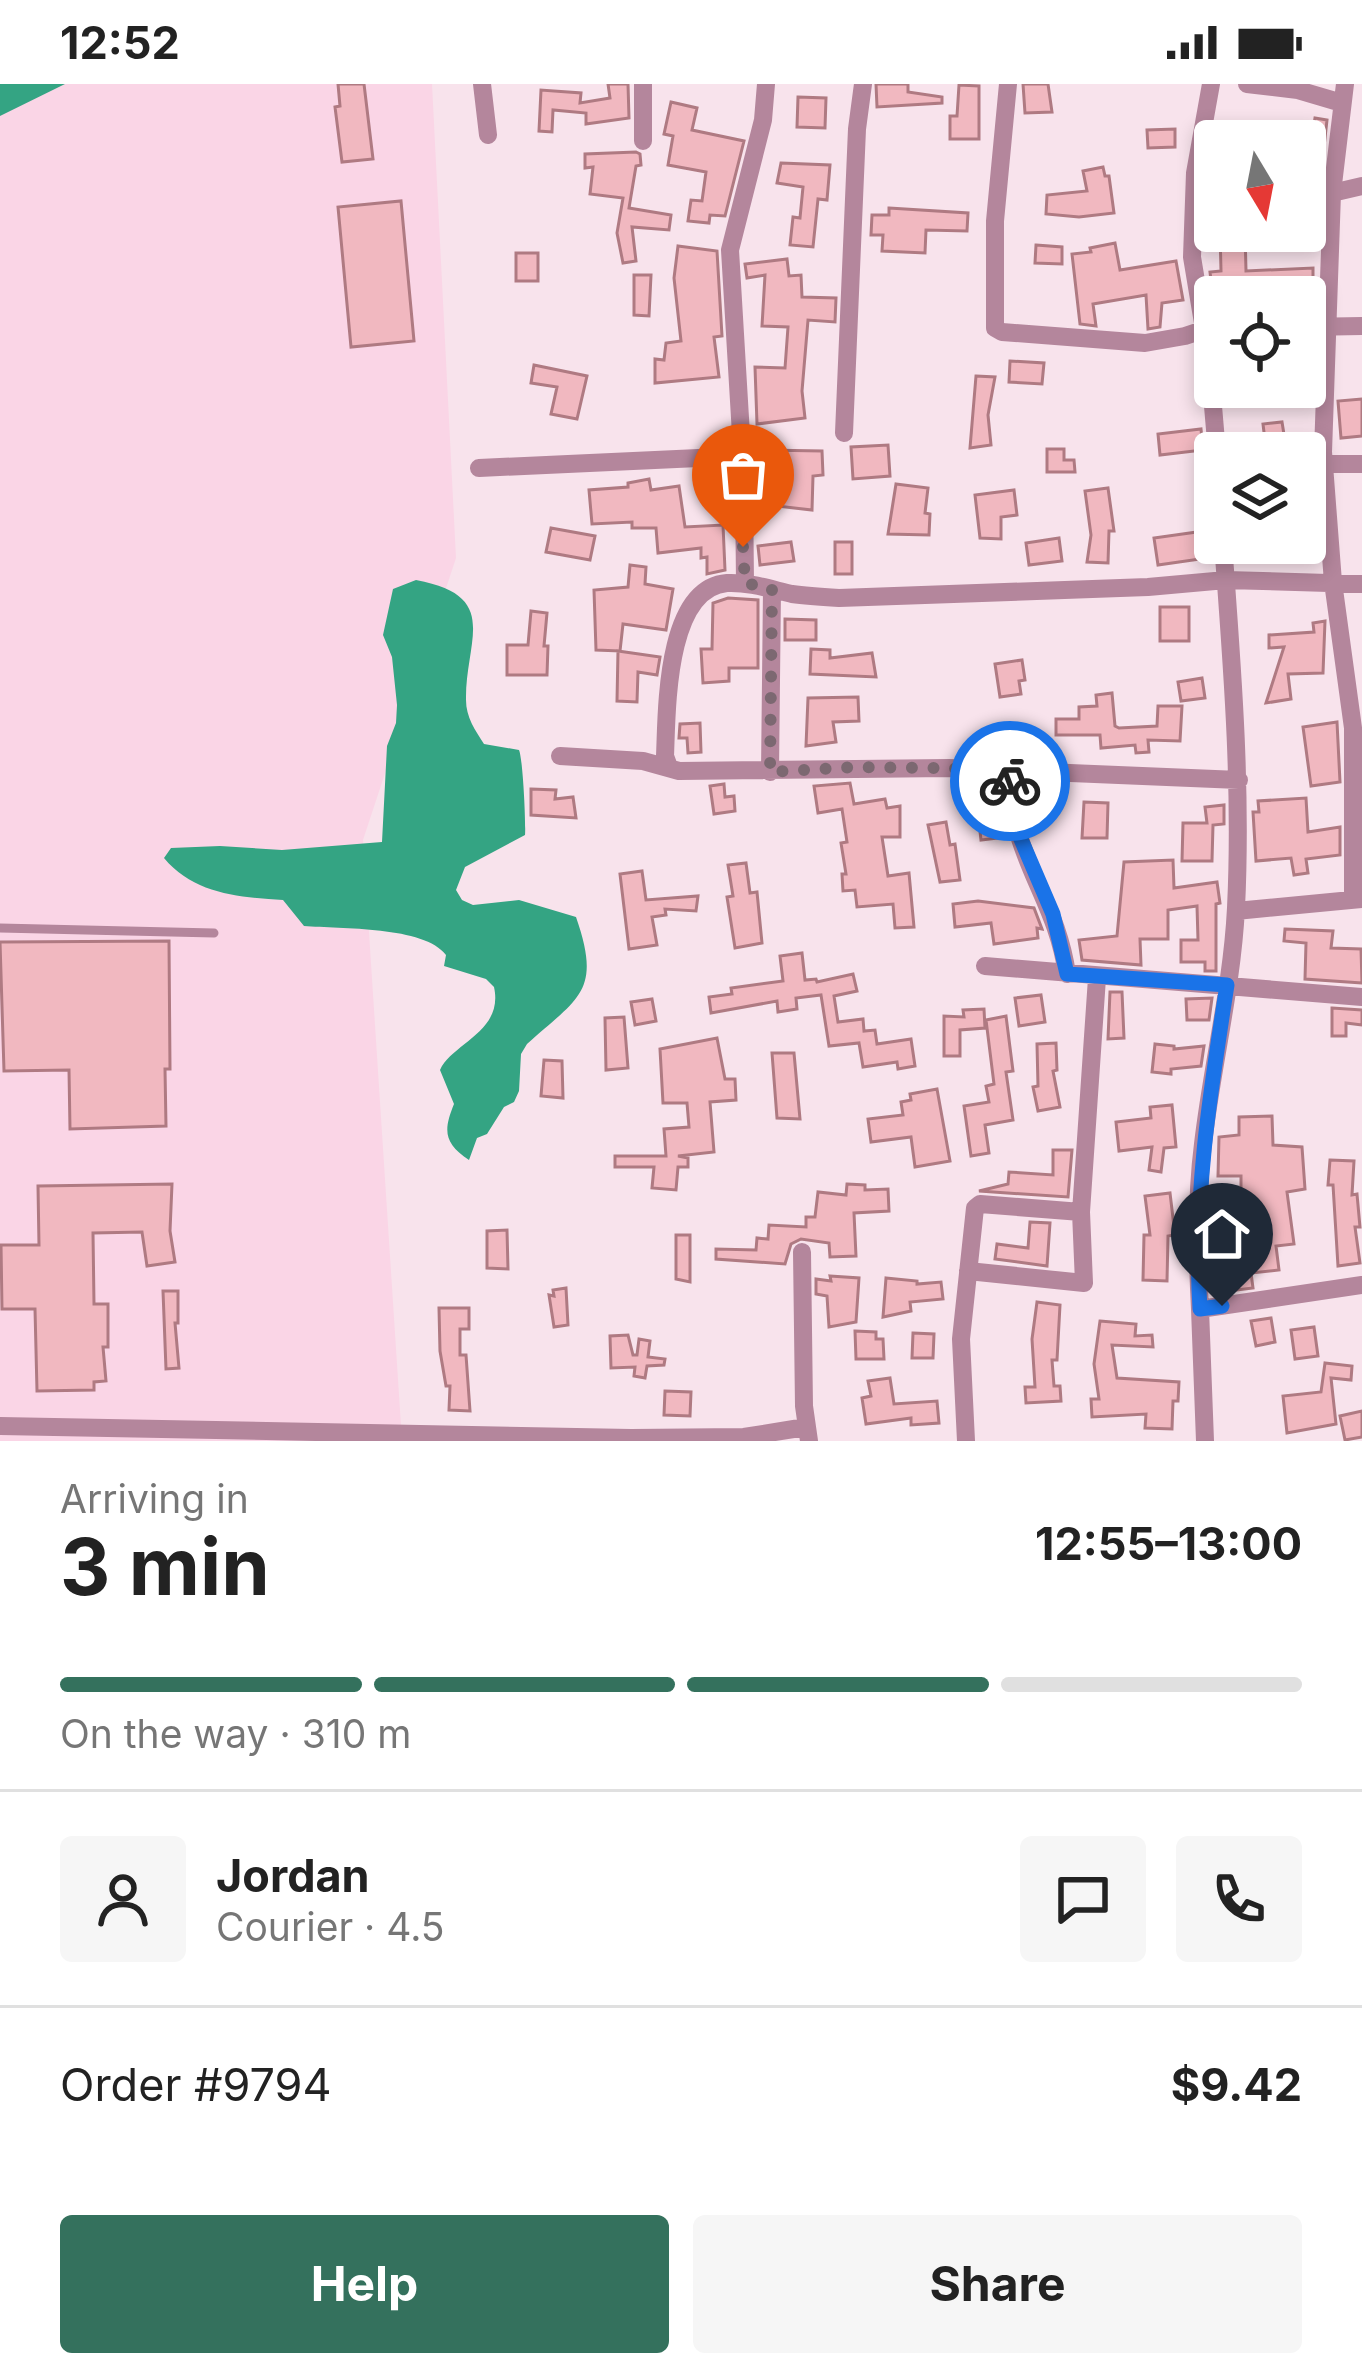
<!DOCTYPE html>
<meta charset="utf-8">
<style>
body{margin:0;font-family:Inter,sans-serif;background:#f6f6f6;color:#222;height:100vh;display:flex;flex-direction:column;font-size:45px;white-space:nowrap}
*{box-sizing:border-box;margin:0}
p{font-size:39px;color:#767676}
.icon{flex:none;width:66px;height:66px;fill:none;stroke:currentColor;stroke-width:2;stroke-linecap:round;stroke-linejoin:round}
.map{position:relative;height:1357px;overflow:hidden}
.panel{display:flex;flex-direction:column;background:#fff;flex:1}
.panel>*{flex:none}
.needle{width:78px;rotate:170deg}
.buttons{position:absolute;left:1194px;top:36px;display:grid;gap:24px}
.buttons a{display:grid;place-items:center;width:132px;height:132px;border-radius:12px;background:#fff;box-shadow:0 6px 18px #0003;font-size:60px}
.pin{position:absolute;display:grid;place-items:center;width:102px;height:102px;color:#fff;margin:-123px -51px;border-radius:50% 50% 50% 0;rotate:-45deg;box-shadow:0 0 12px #0007}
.pin .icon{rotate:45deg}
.courier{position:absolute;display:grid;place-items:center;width:120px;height:120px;margin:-60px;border:9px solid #1a73e8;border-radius:50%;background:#fff;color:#222;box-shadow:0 3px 15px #0007}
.overview em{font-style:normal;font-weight:700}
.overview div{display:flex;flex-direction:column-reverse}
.overview{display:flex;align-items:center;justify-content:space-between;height:204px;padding:0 60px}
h1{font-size:78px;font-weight:700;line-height:90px}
.bar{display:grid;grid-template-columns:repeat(4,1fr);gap:18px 12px;align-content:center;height:144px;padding:0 60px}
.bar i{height:15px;border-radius:9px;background:#e0e0e0}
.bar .active{background:#34715d}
.bar p{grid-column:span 4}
.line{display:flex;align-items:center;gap:30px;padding:0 60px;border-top:3px solid #e0e0e0}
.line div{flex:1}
.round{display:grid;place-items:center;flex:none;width:126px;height:126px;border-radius:12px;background:#f6f6f6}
.primary-button{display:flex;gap:24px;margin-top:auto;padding:24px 60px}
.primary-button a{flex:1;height:138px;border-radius:12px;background:#34715d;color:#fff;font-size:48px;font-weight:700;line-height:138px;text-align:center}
.primary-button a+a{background:#f6f6f6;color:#222}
.status{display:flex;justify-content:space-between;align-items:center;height:84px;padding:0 60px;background:#fff;direction:ltr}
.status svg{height:33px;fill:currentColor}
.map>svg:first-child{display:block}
.built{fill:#fad5e6}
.water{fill:#34a483}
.building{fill:#f1b8c0;stroke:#af7a82;stroke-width:3}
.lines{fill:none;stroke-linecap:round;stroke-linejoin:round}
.service{stroke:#b4869c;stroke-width:9}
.minor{stroke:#b4869c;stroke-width:18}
.done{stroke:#7c6871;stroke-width:12;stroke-dasharray:0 21.6}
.route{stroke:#1a73e8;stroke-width:15}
</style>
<div class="status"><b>12:52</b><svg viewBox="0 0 49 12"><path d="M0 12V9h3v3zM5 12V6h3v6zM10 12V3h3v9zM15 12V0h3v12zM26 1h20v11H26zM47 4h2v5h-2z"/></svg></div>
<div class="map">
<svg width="1362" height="1357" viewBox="0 0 1362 1357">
<rect width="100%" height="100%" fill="#f8e3ec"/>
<path class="built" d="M0,0H432L456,474L363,756L402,1357H0Z"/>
<path class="water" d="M0,0H65L0,32Z
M416,496C502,512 465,556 466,616C466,633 475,646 484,660L519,666C523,675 526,741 525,751L465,783L456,806L462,816L473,821L519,816L576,833C602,908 579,913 527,960L521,970L519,1007L514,1018L504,1023L487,1050L477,1054L469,1076C444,1059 443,1047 454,1020L440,986C452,959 504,948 494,903L486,895L444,882L446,871C425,842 340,845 304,842L283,816C238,813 194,810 164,774L171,764L220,762L282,766L382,758L387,662L396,639L397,621L392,573L383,551L393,505Z"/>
<path class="building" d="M338,0H364L373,75L342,78L335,23L340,22Z
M608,0H628L629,34L586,40V29L553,26L552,48L539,47L541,6L581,9L580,19L610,14Z
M876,0H908V8L942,13V19L877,23Z
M1023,0H1048L1052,28L1025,29Z
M959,1L979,2V55H950V32H957Z
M798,13L826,14L825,44L797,43Z
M671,18L697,24L692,46L744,57L725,132L710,131L709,139L688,137L691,116L702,117L706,88L668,81L673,52L664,50Z
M1315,34L1327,36L1323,72L1305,68V57H1233L1236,41L1267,42L1268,38L1313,47Z
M1175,45V63L1148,64L1147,46Z
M636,68L640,70L641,81L636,82L629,124L671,131L669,146L632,143L636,177L623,179L617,149L623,114L590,110L593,83L585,84V70Z
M781,79L830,81L827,116L818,115L813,163L790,161L793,133L800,134L803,103L777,99Z
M1103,83L1105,92H1109L1114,129L1079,133L1046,130L1047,111L1087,107L1083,87Z
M401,117L414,257L351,263L338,123Z
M889,124L968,129L967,147L926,146L925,169L882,167L883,151H871L872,131H889Z
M1220,147H1245L1246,187L1313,184V213H1286V205L1259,206L1260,213H1213L1210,188L1221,187Z
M1115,159L1120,186L1176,177L1183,216L1162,219L1160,243L1148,245L1146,211L1093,220L1096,242L1080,240L1072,170L1091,168L1090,164Z
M1036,161L1062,163V180L1035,179Z
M678,162L717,167L722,252L714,253L719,293L655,299V275L664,276L666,259L681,257L674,194Z
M516,169H538V197H516Z
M787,175L789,192L801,191L802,213L836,214L835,238L808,236L802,307L805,334L757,340L755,283L785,284L788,243L762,242L765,191L747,194L745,180Z
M634,191H651L649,232L634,231Z
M1010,277L1044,279L1042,300L1009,298Z
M534,281L587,292L577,335L551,330L557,303L531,299Z
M976,292L995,293L988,331L991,361L970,364Z
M1362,315V352L1341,354L1338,317Z
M1282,338L1286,363L1266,365L1263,340Z
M1201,345L1203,366L1160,371L1158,350Z
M888,361L890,392L853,395L851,363Z
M1047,365H1064V376H1074L1075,388H1047Z
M764,366L822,367L823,391L813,392L812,426L768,421L769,407H758L757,394H764Z
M649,395L651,406L679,402L685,443L723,441L725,486L707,490V473L701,474V464L658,469L656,444H632V438L592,440L589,406L628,403V399Z
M896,400L928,404L925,429L930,430L929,451L888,450Z
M1108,404L1114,447H1109L1108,479L1087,478L1091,451L1085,407Z
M1014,406L1017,431L1001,433V455L980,454L975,411Z
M551,444L595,452L590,476L546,468Z
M1204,447L1207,474L1158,481L1154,454Z
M1316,448L1317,470L1263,474L1262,459H1305V449Z
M1059,454L1062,477L1029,481L1026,459Z
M791,458L794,477L760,481L758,462Z
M835,458H852V490H835Z
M630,481L646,483L645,500L673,505L666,546L623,540L620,567L596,566L594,506L628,503Z
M728,514L758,516V584H729V597L703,599L701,565H712L713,519Z
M1160,523H1189V557H1160Z
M531,527L547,529L544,562H548L547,591H507V561H528Z
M785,535L816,536V556H785Z
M1325,537L1323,589L1288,590L1291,615L1266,619L1284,563L1269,564V551L1314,548L1313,539Z
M811,565L830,566V574L872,569L876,593L810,590Z
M618,567L660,573L657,591L638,588L637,618L617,617Z
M1022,576L1025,596L1019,597L1021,610L1000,613L995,580Z
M1202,594L1205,614L1181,617L1178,598Z
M1112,609L1115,642L1119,644L1157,642L1158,622H1182L1180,657L1148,656L1149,668L1136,669L1135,661L1101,664L1100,651H1056V635H1079V623L1097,622L1096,611Z
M858,613L859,637L833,638L836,658L806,662L808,614Z
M1337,638L1340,698L1311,702L1303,643Z
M700,639L701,668L688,669L687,654H679L680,640Z
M850,699L854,720L885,715L887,724L900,722V753H882L888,792L909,789L914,843L895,844L893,820L857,823L855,806L843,807L842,790H846L841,759L847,758L842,725L818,729L814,702Z
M724,700L725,713L734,712L735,727L714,730L710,702Z
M531,705L556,706L555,715L573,713L576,734L531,731Z
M1000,711L1003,737H996L998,754L981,756L976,712Z
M1306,714L1308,748L1340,743V771L1306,775L1308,789L1294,791L1291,774L1256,777L1253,728H1259L1258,717Z
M1084,718L1108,719L1107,754H1082Z
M1224,721V740L1213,741L1212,777H1182L1183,739H1207L1205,723Z
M946,738L950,761L955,760L960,796L940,798L928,741Z
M1173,776L1174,804L1217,798L1220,819L1216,820V887H1205V878H1181V856H1198L1197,822L1168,826V855H1140L1141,881L1082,876L1079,856L1117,852L1124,778Z
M746,779L750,809L757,808L762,859L735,864L727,813L733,812L728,781Z
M642,787L646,816L698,812L696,827L665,825L666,831L652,833L657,861L629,865L620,790Z
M978,817L1034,824L1042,845L1037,844L1038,854L994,860L991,839L955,843L953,820Z
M1285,845L1333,847L1331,864L1361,865L1362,899L1305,895L1306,859L1284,857Z
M169,857L170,985H165L166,1042L70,1045L69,986L4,987L0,858Z
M802,869L805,896L816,895L817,898L853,890L857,907L834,912L838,938L863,935L864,947L875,946L877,960L911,955L915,982L898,985L897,978L863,983L859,959L829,962L821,911L796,914L797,925L778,928L777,917L711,929L709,913L732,910L731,904L783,897L780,872Z
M1110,908H1122L1124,954L1108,955Z
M1041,911L1045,938L1019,942L1015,914Z
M1212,914L1209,936H1187L1186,915Z
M652,915L656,937L635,941L631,918Z
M1332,924L1362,926V941L1346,939V952H1332Z
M984,925L985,944L960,946V972H944V932L964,933L963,926Z
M1006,932L1013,987L1006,988L1013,1036L985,1041L989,1069L971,1072L964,1022L989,1018L986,1002L994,1000L986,936Z
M624,933L628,984L606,986L605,934Z
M717,954L725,995H735L736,1016L710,1018L714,1068L678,1072L688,1074V1083H678L676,1106L652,1104L654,1083H615V1072H666L664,1045L689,1043L687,1019H663L660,965Z
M1056,959L1057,986L1053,987L1060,1023L1038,1027L1033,1003L1038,1002L1037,960Z
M1155,960L1174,962V965L1204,962L1201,982L1171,985V990L1152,988Z
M772,969H794L800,1035L777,1034Z
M544,976L562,977L563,1014L541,1012Z
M937,1005L950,1077L915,1083L911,1053L871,1058L868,1035L903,1031L901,1018L911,1016L910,1010Z
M1172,1021L1176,1063L1164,1064L1161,1088L1149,1086L1152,1063L1119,1067L1116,1038L1151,1034L1150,1023Z
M1272,1032L1273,1061L1302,1063L1305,1105L1287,1108L1294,1160L1276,1162L1279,1186L1251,1189L1253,1204L1220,1208L1215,1169L1228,1167L1232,1126L1241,1127V1092H1218L1219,1053L1239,1051V1033Z
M1053,1066H1072L1068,1113L979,1107L1008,1100L1009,1088L1053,1091Z
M1330,1076L1354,1077L1352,1111L1357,1110L1360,1143H1355L1360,1179L1338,1182L1333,1101H1328Z
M172,1100L170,1147L175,1178L147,1182L142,1148L93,1149L94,1220H108V1263H103L106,1297L94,1298V1306L37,1307L35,1225H2L1,1161H39L38,1102Z
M847,1100L865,1101V1106L888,1105L889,1127L854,1129L856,1172L830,1173L829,1159L801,1155L791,1160L785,1180L716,1175V1165L756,1166L757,1154L768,1155L769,1141L806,1143V1133H815L818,1108L846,1111Z
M1170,1109L1175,1151L1168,1152L1167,1197L1143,1196L1144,1151H1150L1145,1112Z
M1030,1138L1050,1139L1047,1182L995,1175L997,1160L1028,1164Z
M507,1146L508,1185L487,1184V1147Z
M676,1151H690V1198L676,1195Z
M830,1192L859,1194L856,1238L829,1243L827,1212L816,1210V1195L831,1197Z
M886,1194L917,1197V1200L941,1198L943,1215L910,1218L911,1227L883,1233Z
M566,1204L568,1241L554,1243L549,1211L554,1212L553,1206Z
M163,1207H178V1239H175L179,1284L166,1285Z
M1037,1218L1060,1221L1057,1276H1052L1054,1302H1060L1061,1317L1026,1319L1025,1303H1035L1032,1255Z
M439,1224H469V1245H460V1271H466L470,1327L449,1326L450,1302H446L440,1267Z
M1271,1234L1275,1258L1256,1262L1251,1237Z
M1100,1237L1136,1240L1135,1252L1152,1251L1153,1263L1112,1261L1117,1294L1179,1298L1178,1317H1173L1172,1345L1145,1344L1146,1330L1092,1333L1091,1315H1099L1094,1280Z
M1314,1243L1318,1272L1295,1275L1291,1246Z
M855,1247L876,1248V1255H883L884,1275H856Z
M913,1249L934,1250L933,1274H912Z
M628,1251L633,1271H637L639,1255L650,1257L648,1273L665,1275L664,1281L647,1282L645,1294L634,1292L635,1283L611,1284L610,1252Z
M1325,1279L1352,1282L1351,1296L1331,1294L1336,1340L1287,1349L1283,1312L1321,1308Z
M890,1294L894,1320L937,1317L939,1339L911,1341V1334L866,1340L862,1314L871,1312L868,1297Z
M665,1307L691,1308L690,1332L664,1331Z
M1362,1327V1353L1345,1356L1340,1332Z"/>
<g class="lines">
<path class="service" d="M0,844L214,849"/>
<path class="minor" d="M482,0L488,51
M1008,0L995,137V244L1002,248L1145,259L1185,252L1215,242
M1211,0L1195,89L1192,173L1209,275L1217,369
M1247,0L1298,6L1342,19
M1345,0L1332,109L1323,368L1333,498L1353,644V816
M643,57V0
M1332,109L1362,102
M1305,243L1362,242
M844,349L857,45L863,0
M1324,380H1362
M479,384L742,372
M1223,459C1232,581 1242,702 1236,824C1232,904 1212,981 1203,1060C1196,1114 1197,1170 1200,1225L1362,1201
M745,499L744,401L730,166L763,36L766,0
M560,672L643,677L679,687L949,684L1239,696
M669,683L665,672C667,628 665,504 727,499C749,498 770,505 792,510C807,512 823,513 839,514L1148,503L1226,496L1362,500
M999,685C1027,717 1009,722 1020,755C1036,804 1059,835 1067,890
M770,688L772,505
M1236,827L1362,815
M985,882L1362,913
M802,1168L804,1322L809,1357
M968,1187L1084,1199L1081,1128L1097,894
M1200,1225L1205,1357
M0,1342L631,1354L744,1353L806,1343
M966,1357L961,1255L975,1124L980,1120L1081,1128"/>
</g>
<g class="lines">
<path class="done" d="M743,463L745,499L772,505L770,688L856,683L999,685L1010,697"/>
<path class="route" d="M1010,697L1018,716L1017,746L1053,830L1067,890L1227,901C1210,1009 1193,1115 1200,1225L1222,1222"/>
</g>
</svg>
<div class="buttons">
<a><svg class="needle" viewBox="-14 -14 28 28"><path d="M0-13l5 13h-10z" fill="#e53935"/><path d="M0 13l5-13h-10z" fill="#767676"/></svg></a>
<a><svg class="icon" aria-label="locate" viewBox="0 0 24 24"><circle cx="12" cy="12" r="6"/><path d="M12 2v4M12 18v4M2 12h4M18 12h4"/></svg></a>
<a><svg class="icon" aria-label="layers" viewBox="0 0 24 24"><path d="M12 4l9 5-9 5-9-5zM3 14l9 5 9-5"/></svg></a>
</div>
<div class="pin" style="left:743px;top:463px;background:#ea580c"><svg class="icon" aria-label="bag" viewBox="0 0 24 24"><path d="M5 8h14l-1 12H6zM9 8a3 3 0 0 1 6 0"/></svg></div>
<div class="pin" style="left:1222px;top:1222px;background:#1f2937"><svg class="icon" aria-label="home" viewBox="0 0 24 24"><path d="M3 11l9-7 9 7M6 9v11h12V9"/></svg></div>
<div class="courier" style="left:1010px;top:697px"><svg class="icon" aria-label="bike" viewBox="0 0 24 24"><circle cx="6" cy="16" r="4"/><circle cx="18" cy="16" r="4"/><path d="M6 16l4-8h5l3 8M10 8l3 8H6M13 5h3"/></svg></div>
</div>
<section class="panel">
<div class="overview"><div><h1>3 min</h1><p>Arriving in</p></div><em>12:55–13:00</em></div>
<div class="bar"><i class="active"></i><i class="active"></i><i class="active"></i><i></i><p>On the way · 310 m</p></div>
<div class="line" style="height:216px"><a class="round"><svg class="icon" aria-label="person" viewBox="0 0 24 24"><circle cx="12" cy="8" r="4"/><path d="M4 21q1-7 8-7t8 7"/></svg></a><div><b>Jordan</b><p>Courier · 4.5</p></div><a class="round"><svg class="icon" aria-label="chat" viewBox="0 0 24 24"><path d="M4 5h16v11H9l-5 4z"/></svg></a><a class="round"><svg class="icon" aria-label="phone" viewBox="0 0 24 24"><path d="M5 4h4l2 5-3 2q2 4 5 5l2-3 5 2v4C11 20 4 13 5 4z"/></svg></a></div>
<div class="line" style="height:156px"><div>Order #9794</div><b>$9.42</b></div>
<div class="primary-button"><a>Help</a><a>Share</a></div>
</section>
